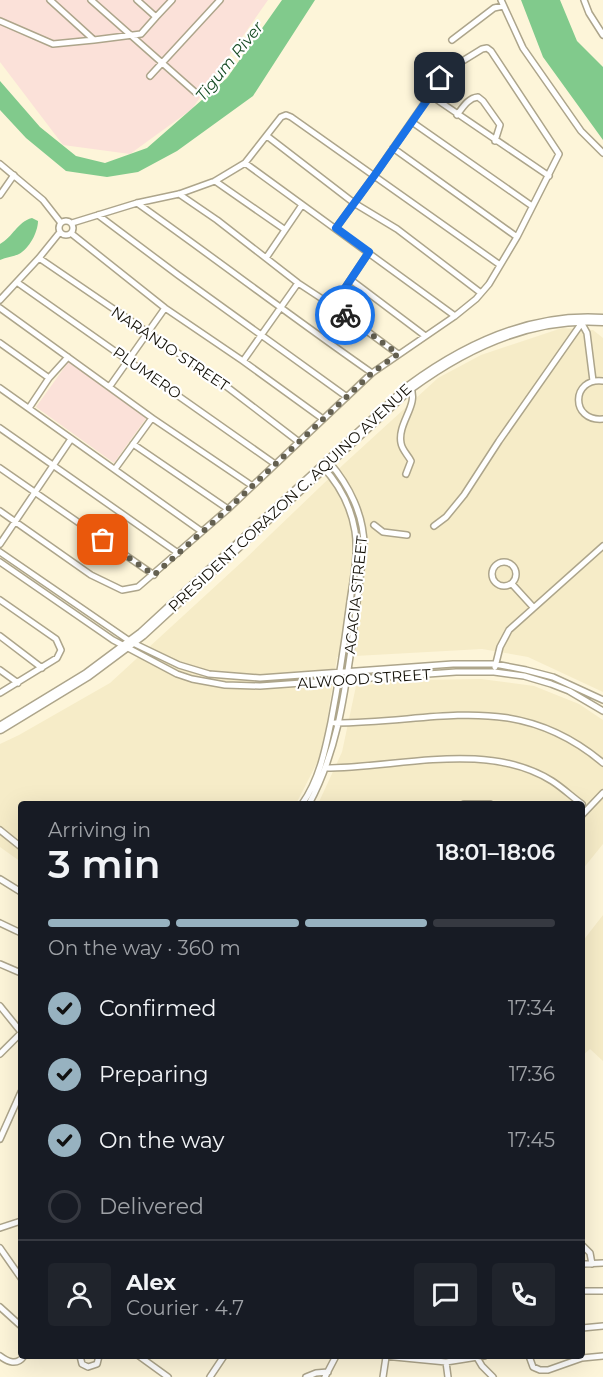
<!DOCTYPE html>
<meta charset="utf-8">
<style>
body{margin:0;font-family:Montserrat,sans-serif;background:#20242c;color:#f1f3f6;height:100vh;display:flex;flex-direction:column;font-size:22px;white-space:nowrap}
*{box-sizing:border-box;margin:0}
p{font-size:20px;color:#9ea1a6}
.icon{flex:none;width:33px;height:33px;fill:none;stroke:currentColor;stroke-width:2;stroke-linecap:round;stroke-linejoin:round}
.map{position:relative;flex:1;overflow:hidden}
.panel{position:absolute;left:18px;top:801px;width:567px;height:558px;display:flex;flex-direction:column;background:#171b24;border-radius:6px;box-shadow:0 6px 24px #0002}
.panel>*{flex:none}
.pin{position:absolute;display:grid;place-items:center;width:51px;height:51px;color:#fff;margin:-26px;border-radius:12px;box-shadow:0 3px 9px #0006}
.courier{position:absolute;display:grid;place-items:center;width:60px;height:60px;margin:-30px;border:4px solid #1a73e8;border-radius:50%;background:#fff;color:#222;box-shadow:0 2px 8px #0007}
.overview em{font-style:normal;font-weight:600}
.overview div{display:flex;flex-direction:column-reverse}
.overview{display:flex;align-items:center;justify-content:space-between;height:102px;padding:0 30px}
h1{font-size:39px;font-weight:600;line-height:45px}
.bar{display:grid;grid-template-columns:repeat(4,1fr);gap:9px 6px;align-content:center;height:72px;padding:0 30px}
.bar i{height:8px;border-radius:4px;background:#363941}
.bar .selected{background:#97b2c0}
.bar p{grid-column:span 4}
.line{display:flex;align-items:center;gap:15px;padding:0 30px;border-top:2px solid #363941}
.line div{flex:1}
.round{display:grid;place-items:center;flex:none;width:63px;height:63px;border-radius:6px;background:#20242c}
ol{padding:0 30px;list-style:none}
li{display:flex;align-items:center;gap:18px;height:66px}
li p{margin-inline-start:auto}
li .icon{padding:6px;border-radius:50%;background:#97b2c0;color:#111;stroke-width:4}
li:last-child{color:#9ea1a6}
li i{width:33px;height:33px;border:3px solid #363941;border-radius:50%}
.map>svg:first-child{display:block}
.built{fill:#f6ecc8}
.green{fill:#fbe1d9}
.water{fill:#81ca8c}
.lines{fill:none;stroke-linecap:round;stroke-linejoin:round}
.street-casing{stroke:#ada58b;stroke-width:8}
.highway-casing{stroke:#ada58b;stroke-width:13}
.street{stroke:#fff;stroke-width:5}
.highway{stroke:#fff;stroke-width:10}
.done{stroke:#646050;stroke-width:6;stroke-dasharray:0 10.8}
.route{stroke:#1a73e8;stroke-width:8}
.labels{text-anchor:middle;stroke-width:4.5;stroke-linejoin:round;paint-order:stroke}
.street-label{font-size:15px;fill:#120f06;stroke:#fff}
.water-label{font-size:16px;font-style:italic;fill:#174b23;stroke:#fff}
</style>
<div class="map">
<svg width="603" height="1377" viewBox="0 0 603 1377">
<rect width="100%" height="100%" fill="#fdf5d9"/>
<path class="built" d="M562,328L593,330L603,338V692L528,657L482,649L337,657L322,753L296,804H21V862L0,847V744L19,735L110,683L245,559L345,463L438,378L481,355Z
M481,679L534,686L579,704L603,720V844L582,870V804H318L342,752L356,686L419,680Z
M603,915V1061L590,1049L582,1056V942Z"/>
<path class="green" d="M0,0H268L192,109L130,154L63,145L0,62Z
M69,361L147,417L114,463L36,407Z"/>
<path class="water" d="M282,0H315L253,96L177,151L138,172L107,177L66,171L26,138L0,110V81L40,127L76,156L105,163L147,148L227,78Z
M521,0H560L577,41L603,67V140L543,57Z
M32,218L38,221C38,232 29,249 19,254C13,257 6,257 0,260V244C13,237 17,222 32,218Z"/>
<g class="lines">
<defs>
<path id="street" d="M50,0L94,40L141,34L156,17
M91,0L195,92
M137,0L156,17L172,0
M501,0L523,48L581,131L603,153
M584,0L589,13L603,35
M0,21L53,44L94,40
M452,40L494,8L503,6
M150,76L220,0
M430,95L549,176
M457,115C463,107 468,98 478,97L483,101L500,125L495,141
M412,122L532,206
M267,136L354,203L397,229L481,293
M393,148L517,237
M245,163L455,316
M0,164L43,200L61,223
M215,181L284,229
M179,194L217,220L298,283L333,306L398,354
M0,195L14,175
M137,203C216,259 293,318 372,373
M98,215L178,275L347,397
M59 228a7 7 0 1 1 14 0a7 7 0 1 1-14 0Z
M72,223L137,203L179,194L215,181L245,163L281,117L286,115L291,117L500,265
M72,234L165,308L243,361L323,419
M39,258L222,383L299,442
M266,258L302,205
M351,280L424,335
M18,283L275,464
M0,300L39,258L60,232
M333,306L369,252
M0,308L152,418L251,485
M581,322L587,333L593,381
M0,343L49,378
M243,361L298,283
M603,381C571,377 570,422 603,419
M110,386L165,308
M0,388L201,531
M29,408L49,378L68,357
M0,428L178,553
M133,444L228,509
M0,468L154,575
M115,469L152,418
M406,474L411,461C408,455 402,450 401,443C397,423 420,404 410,387
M0,511L91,575L122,590L138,587L228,509L372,373L455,316L476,299L489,284L517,237L559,154L491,51L487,48L482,49L448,70L440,78L430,95L374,176L336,228
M374,525L383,532L407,535
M434,526L446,517L464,495L499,441L581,324
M0,544L71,439
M0,552L131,642L179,665L209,674L260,678L453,664H495L526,670L553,677L603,700
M492 574a12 12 0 1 1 24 0a12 12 0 1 1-24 0Z
M0,562L113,640L177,674L192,679L225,685L260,686L456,672H494L524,676L551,684L569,691L603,711
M512,584L533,607
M0,600L56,639L61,650L57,658L0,693
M0,636L42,668
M495,667L500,647L509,630L603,546
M0,670L18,683
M335,723C437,723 515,689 603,763
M325,768C398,768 487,740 552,781C563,788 572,797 582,804
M302,804C319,780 325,751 331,722C338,685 344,647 349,609C352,584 359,557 355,531C351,507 339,484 322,466
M309,804C336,754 344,699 352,643C356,611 360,579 364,546C364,515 349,485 329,462
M464,804H490
M582,815L603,793
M0,830L21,847
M0,879L21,892
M0,923L21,933
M0,964L21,973
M0,1006L21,1032
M0,1054L21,1033
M0,1139L21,1092
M0,1228L21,1221
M582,1245L590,1253L592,1264
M0,1248L21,1278
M582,1264L603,1263
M582,1291H603
M0,1307L21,1326
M582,1328L603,1326
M0,1356C8,1362 17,1366 24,1356
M80,1356L82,1364L88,1367L97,1364L99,1356
M139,1356L168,1377
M384,1356L446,1362L484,1356
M476,1356L482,1366L493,1377
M529,1356L533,1367L540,1370H548L582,1358L603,1356
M446,1362L448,1377
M210,1377L224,1356
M306,1377L316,1373L328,1372
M325,1377L336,1356
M383,1377L386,1357"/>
<path id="highway" d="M0,728L87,675L142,634L410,387C467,345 532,315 603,320"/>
</defs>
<use href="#street" class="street-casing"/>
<use href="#highway" class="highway-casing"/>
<use href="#street" class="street"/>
<use href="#highway" class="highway"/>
</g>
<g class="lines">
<path class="done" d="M103,540L154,575L228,509L372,373L398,354L345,315"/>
<path class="route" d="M345,315L333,306L369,252L336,228L374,176L430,96L440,78"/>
</g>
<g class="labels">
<g class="street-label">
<text transform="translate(170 349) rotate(34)" y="5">NARANJO STREET</text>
<text transform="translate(147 373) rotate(35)" y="5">PLUMERO</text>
<text transform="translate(290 498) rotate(-43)" y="5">PRESIDENT CORAZON C. AQUINO AVENUE</text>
<text transform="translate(356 595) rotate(-84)" y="5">ACACIA STREET</text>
<text transform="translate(364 679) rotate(-4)" y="5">ALWOOD STREET</text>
</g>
<g class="water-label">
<text transform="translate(229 61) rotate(-51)" y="6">Tigum River</text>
</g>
</g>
</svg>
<div class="pin" style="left:103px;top:540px;background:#ea580c"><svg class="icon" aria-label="bag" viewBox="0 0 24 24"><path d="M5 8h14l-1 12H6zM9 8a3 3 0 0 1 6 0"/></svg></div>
<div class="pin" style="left:440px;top:78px;background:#1f2937"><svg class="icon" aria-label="home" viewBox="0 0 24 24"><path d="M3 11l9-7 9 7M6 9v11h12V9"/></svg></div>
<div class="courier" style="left:345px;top:315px"><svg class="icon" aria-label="bike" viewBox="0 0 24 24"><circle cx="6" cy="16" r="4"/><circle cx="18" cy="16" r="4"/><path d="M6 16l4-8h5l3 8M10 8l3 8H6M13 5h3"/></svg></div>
<section class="panel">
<div class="overview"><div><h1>3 min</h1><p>Arriving in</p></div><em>18:01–18:06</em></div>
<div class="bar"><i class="selected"></i><i class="selected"></i><i class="selected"></i><i></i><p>On the way · 360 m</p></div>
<ol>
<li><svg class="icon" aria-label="check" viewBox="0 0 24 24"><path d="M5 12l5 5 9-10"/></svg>Confirmed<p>17:34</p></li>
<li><svg class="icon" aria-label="check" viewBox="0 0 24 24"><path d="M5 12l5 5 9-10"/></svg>Preparing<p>17:36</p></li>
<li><svg class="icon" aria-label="check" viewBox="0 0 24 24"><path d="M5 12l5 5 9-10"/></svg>On the way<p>17:45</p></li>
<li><i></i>Delivered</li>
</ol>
<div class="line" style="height:108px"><a class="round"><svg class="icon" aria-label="person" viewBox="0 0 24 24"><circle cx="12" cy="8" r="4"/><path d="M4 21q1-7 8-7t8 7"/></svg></a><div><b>Alex</b><p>Courier · 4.7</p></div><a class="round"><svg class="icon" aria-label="chat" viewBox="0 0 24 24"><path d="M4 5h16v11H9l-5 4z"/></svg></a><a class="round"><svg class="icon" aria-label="phone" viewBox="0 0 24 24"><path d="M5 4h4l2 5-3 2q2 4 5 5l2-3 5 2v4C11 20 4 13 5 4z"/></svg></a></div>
</section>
</div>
